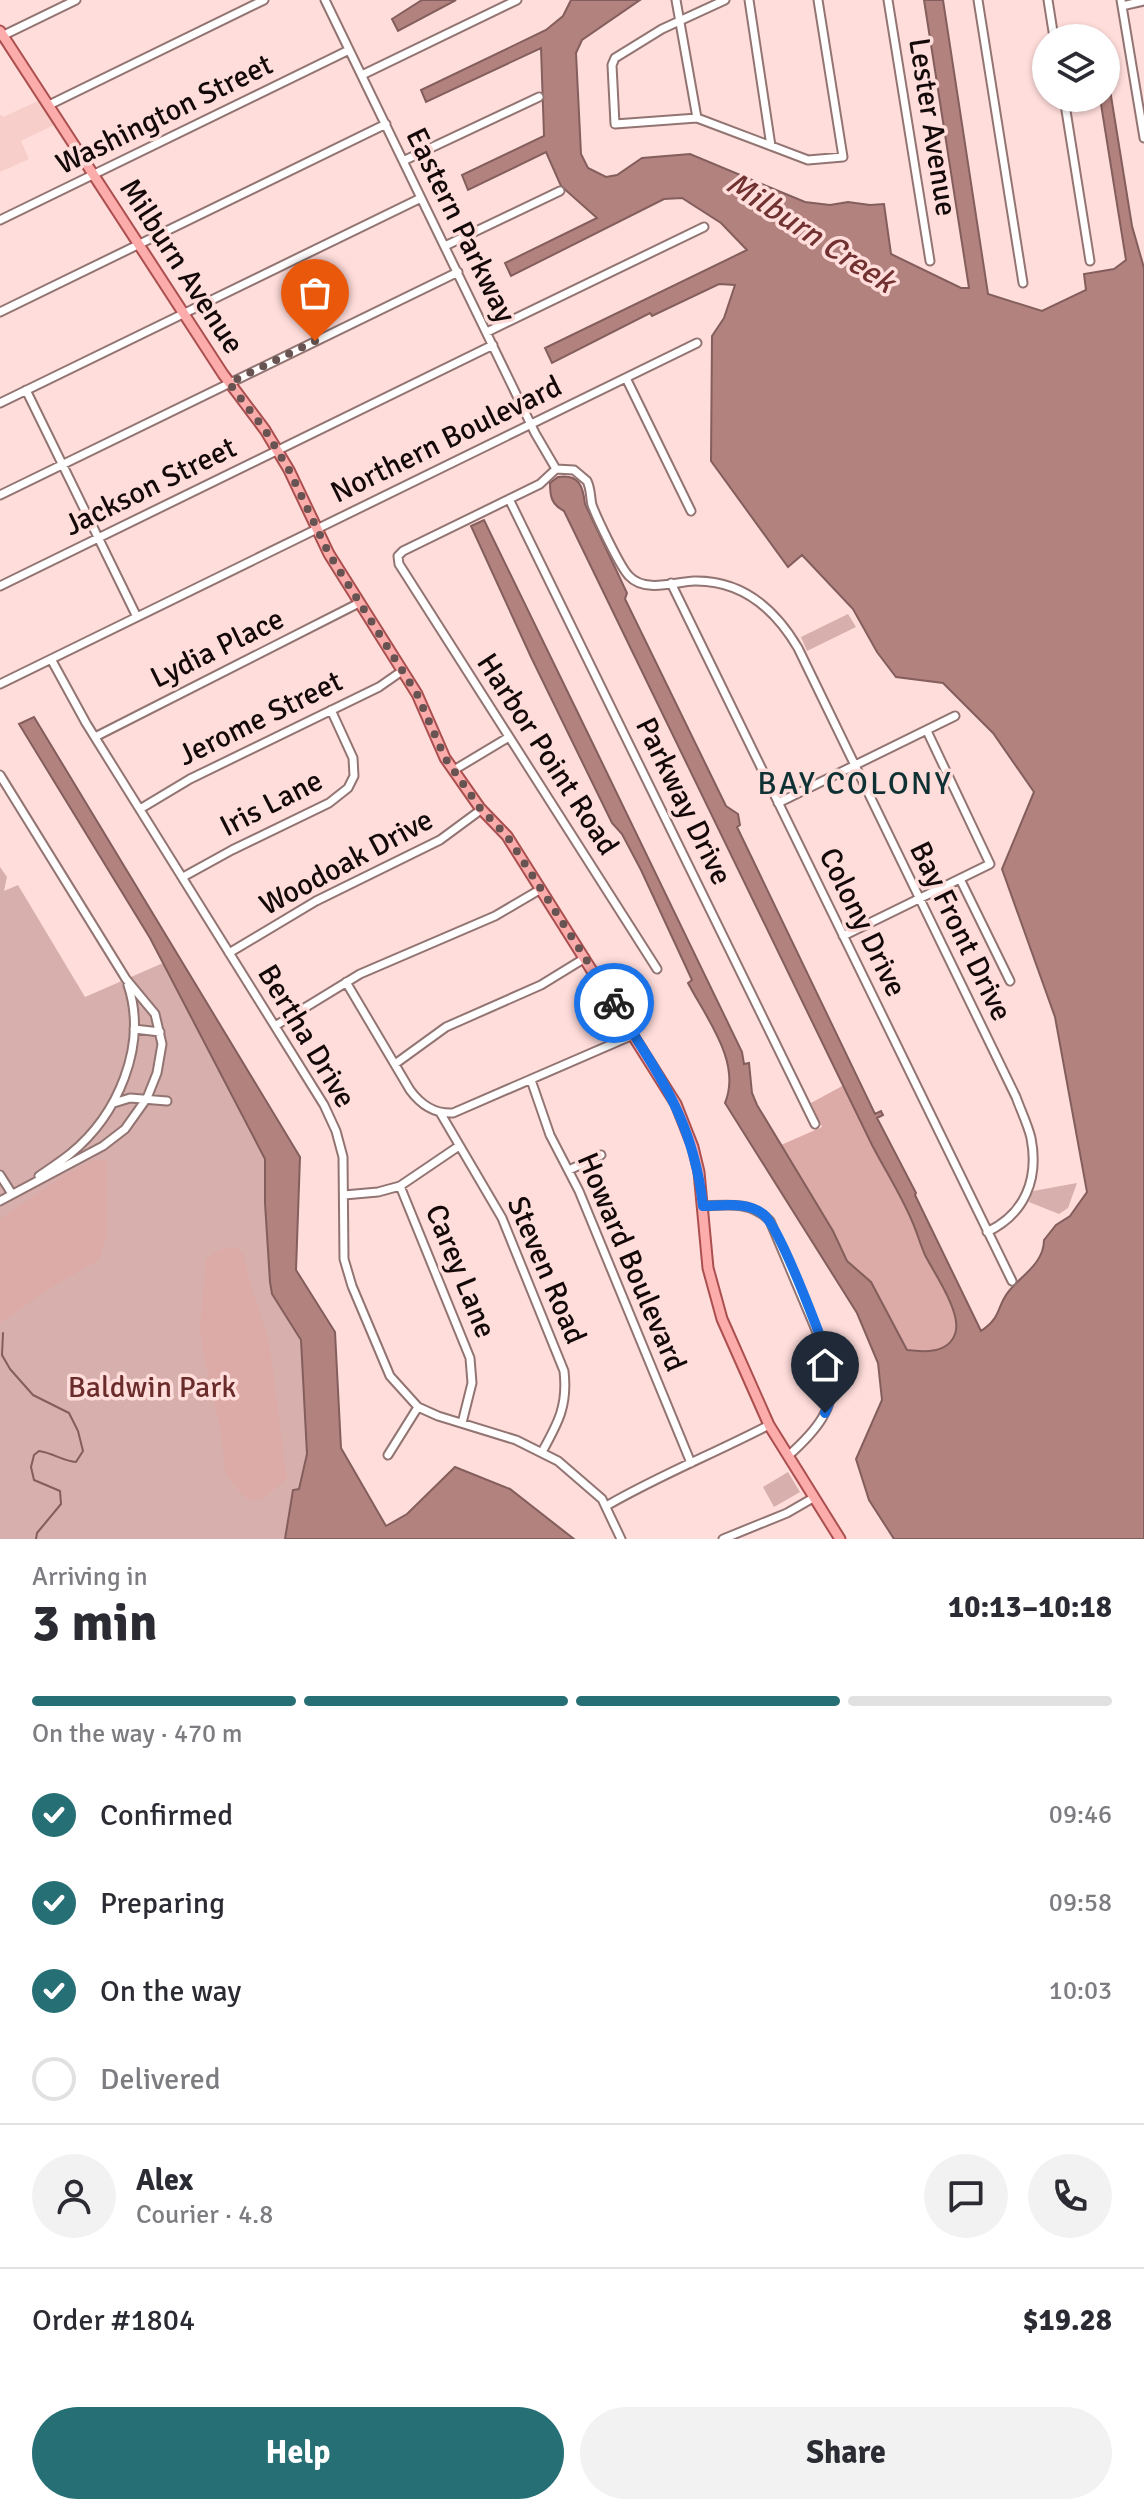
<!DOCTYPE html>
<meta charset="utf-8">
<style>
body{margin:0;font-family:Signika,sans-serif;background:#f2f2f3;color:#2b2b33;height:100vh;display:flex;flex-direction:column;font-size:30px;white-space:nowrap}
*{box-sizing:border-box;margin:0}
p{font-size:26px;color:#7c7c81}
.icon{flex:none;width:44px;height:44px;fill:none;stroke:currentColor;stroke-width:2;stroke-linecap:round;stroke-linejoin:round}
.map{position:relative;height:1539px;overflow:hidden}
.sheet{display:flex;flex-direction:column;background:#fff;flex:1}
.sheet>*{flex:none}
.buttons{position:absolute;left:1032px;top:24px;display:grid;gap:16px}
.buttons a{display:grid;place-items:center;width:88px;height:88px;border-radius:50%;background:#fff;box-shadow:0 2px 6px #0004;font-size:40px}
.pin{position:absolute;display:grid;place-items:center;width:68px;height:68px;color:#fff;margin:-82px -34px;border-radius:50% 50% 50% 0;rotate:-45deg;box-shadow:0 0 8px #0007}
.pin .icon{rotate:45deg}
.courier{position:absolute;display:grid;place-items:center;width:80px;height:80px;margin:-40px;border:6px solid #1a73e8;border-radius:50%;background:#fff;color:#222;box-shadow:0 2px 10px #0007}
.head em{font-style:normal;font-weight:700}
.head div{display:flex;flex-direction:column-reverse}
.head{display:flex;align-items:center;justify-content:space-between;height:136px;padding:0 32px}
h1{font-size:52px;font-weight:700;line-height:60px}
.bar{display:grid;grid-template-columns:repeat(4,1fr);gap:12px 8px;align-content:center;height:96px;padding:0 32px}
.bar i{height:10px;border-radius:6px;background:#e1e1e2}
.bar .on{background:#256f75}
.bar p{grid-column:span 4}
.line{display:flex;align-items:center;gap:20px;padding:0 32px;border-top:2px solid #e1e1e2}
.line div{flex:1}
.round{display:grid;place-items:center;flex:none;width:84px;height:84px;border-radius:42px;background:#f2f2f3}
ol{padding:0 32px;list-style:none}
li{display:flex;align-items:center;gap:24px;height:88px}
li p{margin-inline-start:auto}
li .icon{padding:8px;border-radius:50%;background:#256f75;color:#fff;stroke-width:4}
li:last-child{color:#7c7c81}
li i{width:44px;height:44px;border:4px solid #e1e1e2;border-radius:50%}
.button{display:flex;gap:16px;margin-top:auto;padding:16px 32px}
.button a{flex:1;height:92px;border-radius:48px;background:#256f75;color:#fff;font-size:32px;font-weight:700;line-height:92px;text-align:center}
.button a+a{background:#f2f2f3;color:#2b2b33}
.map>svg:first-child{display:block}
.built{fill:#f8cecb}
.green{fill:#d7afac}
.forest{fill:#ddaba7}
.water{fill:#b2827f;stroke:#835e5c;stroke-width:2}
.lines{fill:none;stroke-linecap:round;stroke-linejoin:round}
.stream{stroke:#835e5c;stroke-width:2}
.minor-casing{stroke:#927472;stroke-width:11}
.major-casing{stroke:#ab4f4f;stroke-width:13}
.minor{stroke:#fff;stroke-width:7}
.major{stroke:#fdacac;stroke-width:9}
.done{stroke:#665352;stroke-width:8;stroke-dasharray:0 14.4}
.route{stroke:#1a73e8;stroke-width:10}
.labels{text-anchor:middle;stroke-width:7;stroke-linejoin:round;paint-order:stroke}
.street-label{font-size:30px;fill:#140909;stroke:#ffdddb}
.park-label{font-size:30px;fill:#6a2b2b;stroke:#ffdddb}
.water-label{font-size:32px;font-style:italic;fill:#703130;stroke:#ffdddb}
.neighbourhood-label{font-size:32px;letter-spacing:2px;fill:#0e3134;stroke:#ffdddb}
</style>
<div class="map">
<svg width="1144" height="1539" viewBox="0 0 1144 1539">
<rect width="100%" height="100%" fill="#ffdddb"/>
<path class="built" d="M38,101L54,125L21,141L29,159L0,172V114L3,117Z"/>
<path class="green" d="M848,614L856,627L807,651L801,637Z
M0,867L7,877L4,891L18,885L85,997L163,963L266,1160L270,1282L272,1294L301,1340L307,1454L299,1489L293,1491L285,1539H0Z
M1077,1183L1068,1208L1059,1214L1029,1202L1033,1191Z
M788,1472L800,1492L774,1507L763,1487Z"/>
<path class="forest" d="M844,1085C865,1129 888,1172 910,1216C916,1229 919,1243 926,1256C935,1274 963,1314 955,1334C948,1354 923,1352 907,1350L871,1282L847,1261L833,1231L781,1145L822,1127L811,1103Z
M93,1160L107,1161V1236L99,1260L55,1285L0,1323V1219L65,1175Z
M235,1247L243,1253L251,1286L269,1341L287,1479L261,1500H250L242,1495L225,1473L222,1437L204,1357L200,1328L206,1259L221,1249Z"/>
<path class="water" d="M422,0H456L398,31L392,19Z
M571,0H640L582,40L576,53L581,154L588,168L606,177L617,175L642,158L690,154L805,202L830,205L848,202L870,205L884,204L891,254L961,288H969L924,0H943L988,294L1042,311L1086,290L1084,274L1114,269L1126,260L1100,98H1106V65L1132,226L1144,268V1539H894L869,1500L856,1459L882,1400L878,1363L857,1313L725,1103C742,1062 706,1018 688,983L692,980L641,870L622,834L612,823L531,657L471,526L484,520C571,698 655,872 742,1052L744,1064L749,1063L752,1093L757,1105L833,1231L847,1261L871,1282L907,1350C923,1352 948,1354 955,1334C963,1314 934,1273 925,1255C920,1244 917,1232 912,1221C901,1195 885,1170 872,1145L564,511C551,504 550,496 550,483L558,477C579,474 583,486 585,504L627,593L625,599L726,806L738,814L740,825L737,827L875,1114L881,1111L883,1115L877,1118L916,1193L915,1195L981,1331C1002,1317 996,1307 1009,1291C1022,1275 1044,1263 1044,1240L1056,1225L1070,1216L1087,1192L1055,1017L1002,869L1034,792L993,733L943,683L896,677L877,652L853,609L802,555L788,567L711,461L712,336L724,318L735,285L719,284L652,316L650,313L552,363L545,348L747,250L721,223L682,198L664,199L511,276L505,263L597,218L561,186L546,152L468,190L462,175L544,136L541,48L426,102L421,90L546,30L563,16Z
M34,717L300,1157L296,1270L335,1332L341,1448L386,1526L407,1514L455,1467L510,1489L574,1539H285L293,1490L299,1489L307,1454L301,1340L272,1294L270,1282L265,1203V1159L150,938L19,724Z"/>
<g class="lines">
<path class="stream" d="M3,1333L2,1355L10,1369L33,1395L69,1413L78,1431L83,1451L76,1462C63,1461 53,1453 39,1451L34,1455L31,1467L34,1480L60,1491L61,1504L37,1533L36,1539"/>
<defs>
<path id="minor" d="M325,0L535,433L556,469
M676,0L697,118
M725,0L662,29L615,58L612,65L615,124L697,118L808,160L843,157L818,0
M749,0L771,146
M888,0L930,261
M978,0L1023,283
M1048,0L1054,38
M1121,0L1144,138
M1122,6L1144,1
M2,36L76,0
M362,75L517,0
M1064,98L1090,261
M49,105L264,0
M403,161L539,97
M0,220L349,50
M445,246L560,191
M0,312L386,124
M487,332L704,227
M626,378L691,511
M26,390L137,617
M0,403L421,198
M556,469L574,470L587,481C591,489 590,496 592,505C597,518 620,567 629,576C645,593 674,582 694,581C742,580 775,609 798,648L1016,1097C1021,1111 1028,1125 1031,1138C1039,1179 1025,1214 987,1232
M556,469L540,484L403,551L398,556L399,564L657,969
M0,495L458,272
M509,499L815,1124
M671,583L1012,1281
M0,586L493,345
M51,659L86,723L324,1105L336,1131L343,1157L344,1259L352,1286L390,1376L418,1407L438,1416L516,1440L558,1461L602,1499L621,1539
M0,684L697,343
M95,737L359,603
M454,770L509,737
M0,775L126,979L155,1014L162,1044L157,1073L147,1098L125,1129L103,1146L0,1201
M778,803L955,716
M140,809L190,779L379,687L402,671
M183,877L232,850L329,803L348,788L354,776L353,758L331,710
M960,879L1010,981
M843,936L990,864L927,731
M229,953L316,901L440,840L482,809
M346,982L410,1090C421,1105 434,1114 453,1113L633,1035
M275,1026L360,974L495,916L541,889
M134,1029L160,1032
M395,1064L446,1027L541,985L585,958
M531,1080L550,1135L579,1191L691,1463
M114,1103L130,1098L167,1101
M441,1114L502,1218L564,1371C568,1406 558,1423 542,1452
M569,1170L601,1155
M0,1175L12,1194
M39,1176C49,1169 60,1162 70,1154C118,1115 148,1045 128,985
M400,1186L470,1358L472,1383L462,1423
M344,1195L378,1192L400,1186L459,1146
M703,1206C728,1205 751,1201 770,1221L832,1368C838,1407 815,1432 788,1456
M388,1455L418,1407
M608,1505C660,1475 715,1453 769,1425
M723,1539L787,1513L813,1498"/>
<path id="major" d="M0,31L223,374L265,430L289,470L329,554L417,694L445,758L480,808L507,836L676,1104L693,1147L699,1172L708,1268L722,1319L769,1425L840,1539"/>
</defs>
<use href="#minor" class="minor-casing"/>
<use href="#major" class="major-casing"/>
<use href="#minor" class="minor"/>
<use href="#major" class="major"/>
</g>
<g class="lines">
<path class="done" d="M315,341L229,383L265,430L289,470L329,554L417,694L445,758L480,808L507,836L614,1003"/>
<path class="route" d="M614,1003C659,1076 693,1118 703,1206C722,1206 747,1201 763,1214C781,1228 822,1341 832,1368L833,1392L825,1413"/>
</g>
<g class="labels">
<g class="street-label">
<text transform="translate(164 114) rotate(-26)" y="10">Washington Street</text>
<text transform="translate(933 127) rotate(81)" y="10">Lester Avenue</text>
<text transform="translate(461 225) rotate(64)" y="10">Eastern Parkway</text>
<text transform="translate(182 266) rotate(57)" y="10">Milburn Avenue</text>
<text transform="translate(446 439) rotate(-26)" y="10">Northern Boulevard</text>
<text transform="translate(150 486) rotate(-26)" y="10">Jackson Street</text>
<text transform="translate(217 648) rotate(-26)" y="10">Lydia Place</text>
<text transform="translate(260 718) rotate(-26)" y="10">Jerome Street</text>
<text transform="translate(548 754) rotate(57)" y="10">Harbor Point Road</text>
<text transform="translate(684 801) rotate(64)" y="10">Parkway Drive</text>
<text transform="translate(271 803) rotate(-27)" y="10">Iris Lane</text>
<text transform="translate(346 862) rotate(-28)" y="10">Woodoak Drive</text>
<text transform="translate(863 922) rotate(64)" y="10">Colony Drive</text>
<text transform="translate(961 931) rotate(64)" y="10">Bay Front Drive</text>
<text transform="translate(307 1036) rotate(59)" y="10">Bertha Drive</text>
<text transform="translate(632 1262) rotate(67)" y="10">Howard Boulevard</text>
<text transform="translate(547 1270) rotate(67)" y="10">Steven Road</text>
<text transform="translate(461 1271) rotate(68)" y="10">Carey Lane</text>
</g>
<g class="park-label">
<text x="152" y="1397">Baldwin Park</text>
</g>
<g class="water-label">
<text transform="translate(811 232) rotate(33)" y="11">Milburn Creek</text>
</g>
<g class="neighbourhood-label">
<text x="855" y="794">BAY COLONY</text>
</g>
</g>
</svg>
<div class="buttons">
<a><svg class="icon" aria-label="layers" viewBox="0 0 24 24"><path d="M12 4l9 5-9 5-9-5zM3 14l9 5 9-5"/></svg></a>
</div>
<div class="pin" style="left:315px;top:341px;background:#ea580c"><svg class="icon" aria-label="bag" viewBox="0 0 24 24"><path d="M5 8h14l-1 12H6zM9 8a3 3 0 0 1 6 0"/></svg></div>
<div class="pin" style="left:825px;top:1413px;background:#1f2937"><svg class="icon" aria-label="home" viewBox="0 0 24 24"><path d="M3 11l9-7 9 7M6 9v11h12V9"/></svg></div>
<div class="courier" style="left:614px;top:1003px"><svg class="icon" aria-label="bike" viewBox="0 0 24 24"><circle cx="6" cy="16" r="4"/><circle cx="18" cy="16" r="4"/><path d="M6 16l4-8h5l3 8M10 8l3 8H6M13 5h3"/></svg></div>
</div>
<section class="sheet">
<div class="head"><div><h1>3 min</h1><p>Arriving in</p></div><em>10:13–10:18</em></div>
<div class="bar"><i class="on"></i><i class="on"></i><i class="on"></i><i></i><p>On the way · 470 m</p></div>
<ol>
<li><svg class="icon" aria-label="check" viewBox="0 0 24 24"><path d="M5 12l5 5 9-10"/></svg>Confirmed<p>09:46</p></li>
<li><svg class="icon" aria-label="check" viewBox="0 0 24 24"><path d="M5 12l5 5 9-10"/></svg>Preparing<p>09:58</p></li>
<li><svg class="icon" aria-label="check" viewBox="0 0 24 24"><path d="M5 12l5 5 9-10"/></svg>On the way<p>10:03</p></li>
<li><i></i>Delivered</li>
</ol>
<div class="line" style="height:144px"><a class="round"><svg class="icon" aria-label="person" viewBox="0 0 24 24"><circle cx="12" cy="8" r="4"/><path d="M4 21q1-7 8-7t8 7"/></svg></a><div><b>Alex</b><p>Courier · 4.8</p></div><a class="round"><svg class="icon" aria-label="chat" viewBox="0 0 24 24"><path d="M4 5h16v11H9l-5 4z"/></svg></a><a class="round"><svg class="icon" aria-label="phone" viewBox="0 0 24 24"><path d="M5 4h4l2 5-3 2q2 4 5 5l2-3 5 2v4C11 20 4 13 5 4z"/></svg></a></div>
<div class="line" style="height:104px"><div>Order #1804</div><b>$19.28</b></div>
<div class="button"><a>Help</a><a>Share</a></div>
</section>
